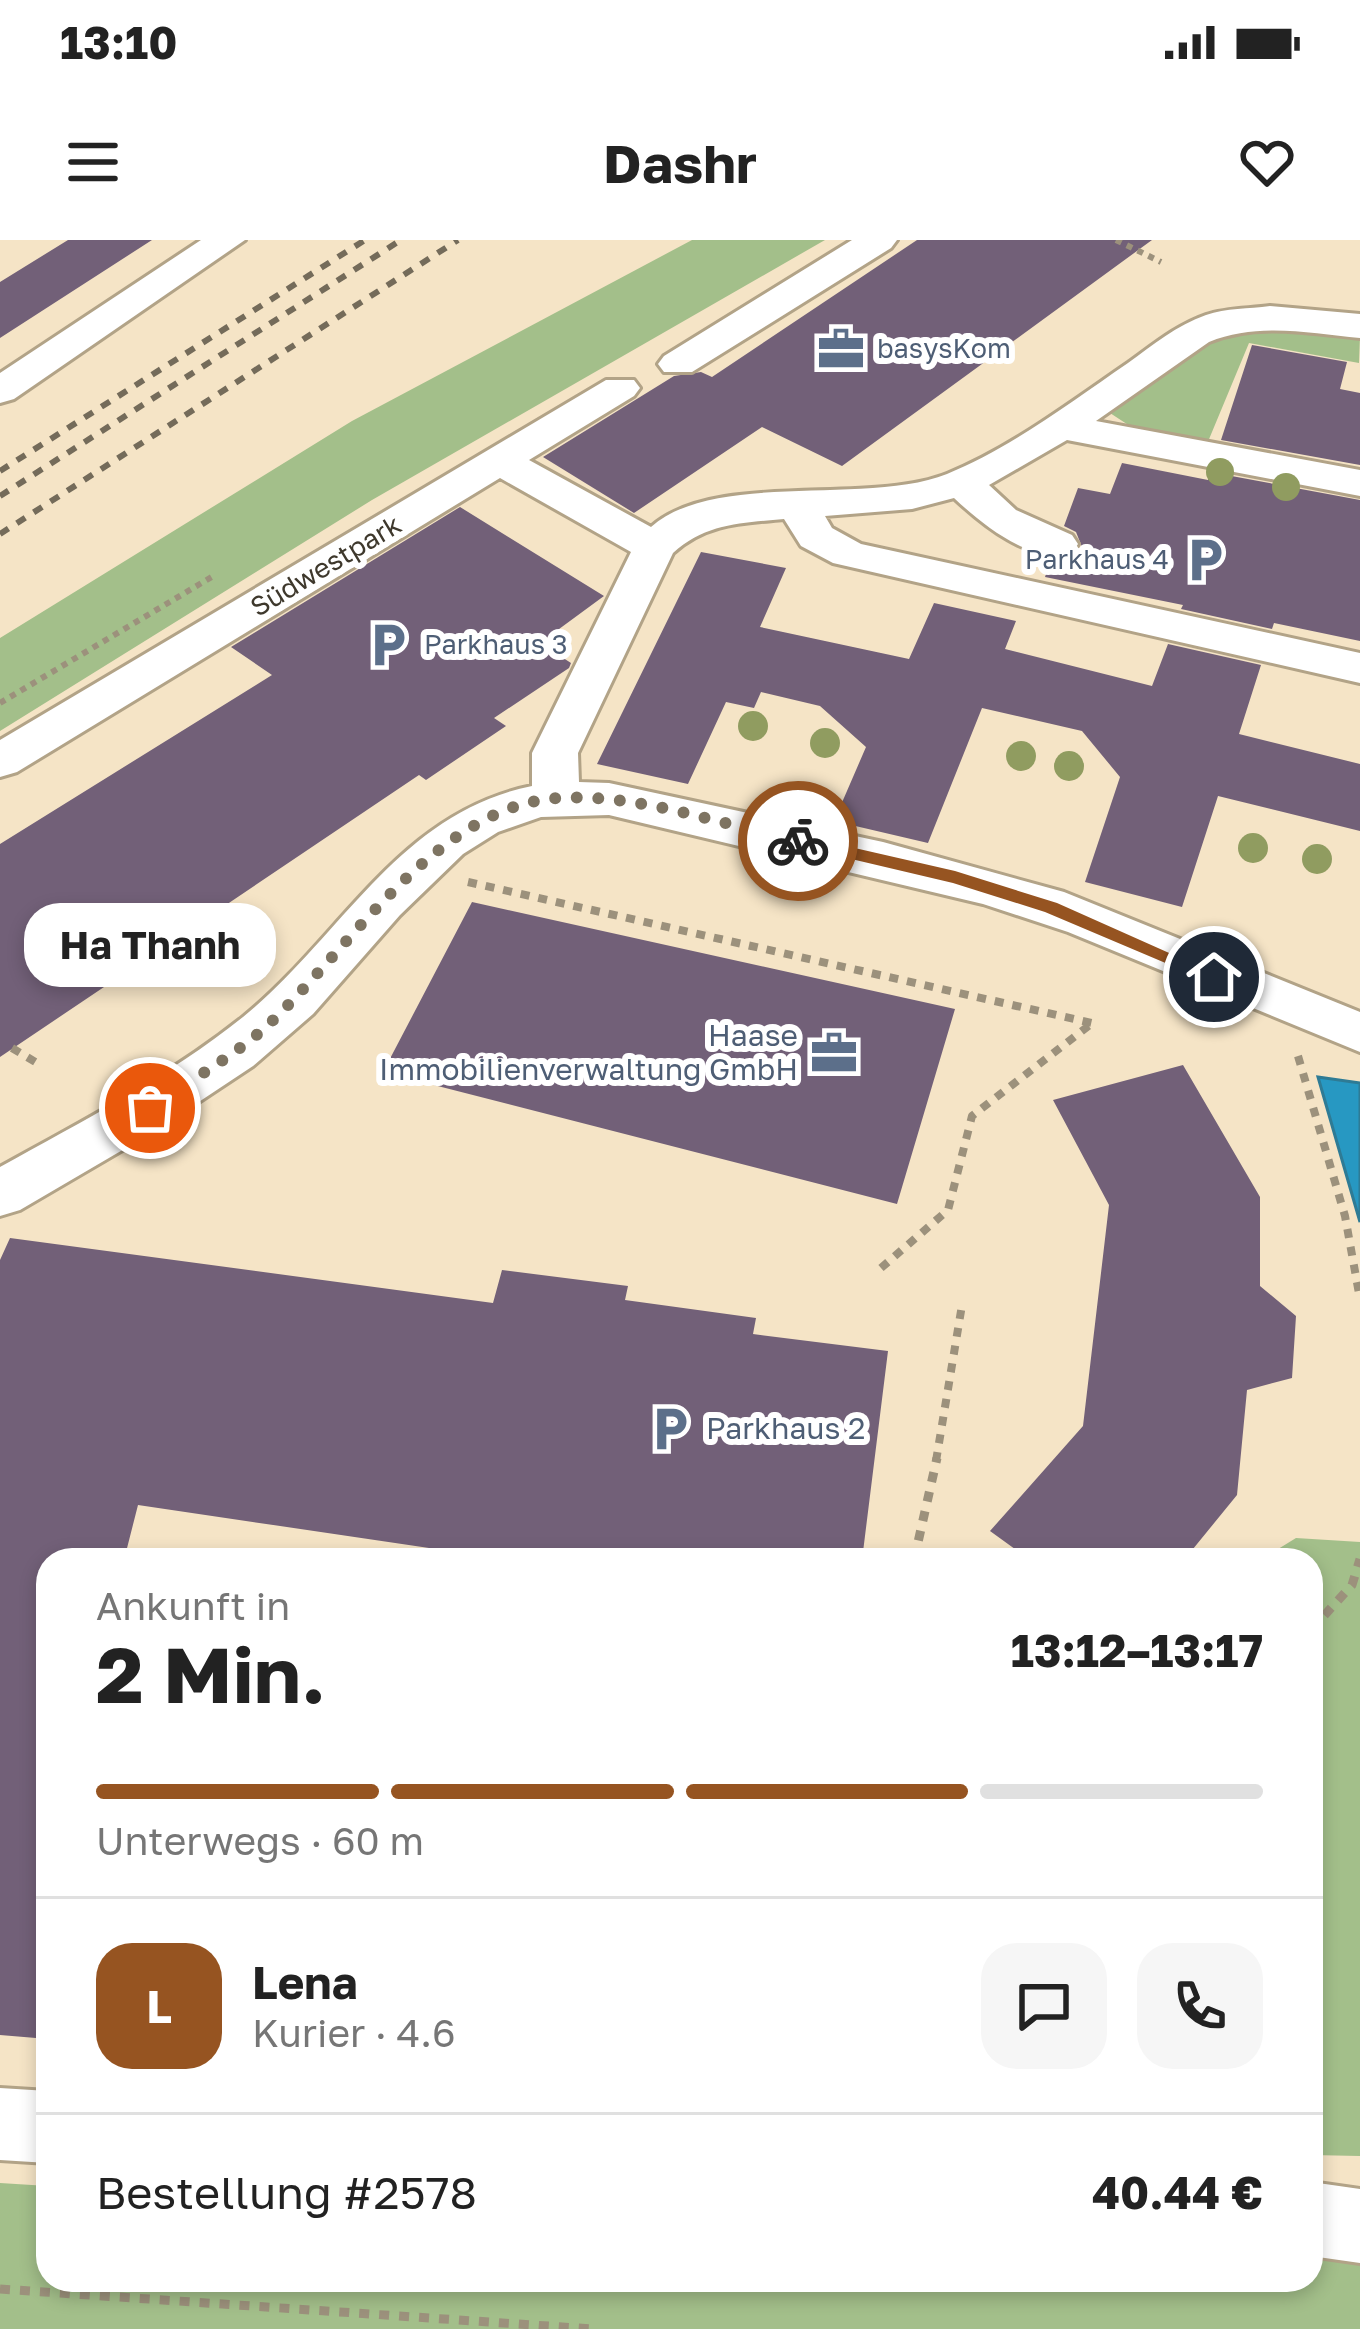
<!DOCTYPE html>
<html lang="de">
<meta charset="utf-8">
<style>
body{margin:0;font-family:"Golos Text",sans-serif;background:#f6f6f6;color:#222;height:100vh;display:flex;flex-direction:column;font-size:45px;white-space:nowrap}
*{box-sizing:border-box;margin:0}
p{font-size:39px;color:#767676}
.icon{flex:none;width:66px;height:66px;fill:none;stroke:currentColor;stroke-width:2;stroke-linecap:round;stroke-linejoin:round}
.map{position:relative;flex:1;overflow:hidden}
.details{position:absolute;left:36px;top:1308px;width:1287px;height:744px;display:flex;flex-direction:column;background:#fff;border-radius:36px;box-shadow:0 6px 18px #0003}
.details>*{flex:none}
.pin{position:absolute;display:grid;place-items:center;width:102px;height:102px;color:#fff;margin:-51px;border:6px solid #fff;border-radius:50%;box-shadow:0 3px 12px #0007}
.courier{position:absolute;display:grid;place-items:center;width:120px;height:120px;margin:-60px;border:9px solid #965421;border-radius:50%;background:#fff;color:#222;box-shadow:0 3px 15px #0007}
.bubble{position:absolute;height:84px;border-radius:36px;background:#fff;box-shadow:0 6px 18px #0003;font-size:39px;font-weight:700;line-height:84px;text-align:center}
.headline em{font-style:normal;font-weight:700}
.headline div{display:flex;flex-direction:column-reverse}
.headline{display:flex;align-items:center;justify-content:space-between;height:204px;padding:0 60px}
h1{font-size:78px;font-weight:700;line-height:90px}
.bar{display:grid;grid-template-columns:repeat(4,1fr);gap:18px 12px;align-content:center;height:144px;padding:0 60px}
.bar i{height:15px;border-radius:9px;background:#e0e0e0}
.bar .selected{background:#965421}
.bar p{grid-column:span 4}
.line{display:flex;align-items:center;gap:30px;padding:0 60px;border-top:3px solid #e0e0e0}
.line div{flex:1}
.round{display:grid;place-items:center;flex:none;width:126px;height:126px;border-radius:36px;background:#f6f6f6}
.status{display:flex;justify-content:space-between;align-items:center;height:84px;padding:0 60px;background:#fff;direction:ltr}
.status svg{height:33px;fill:currentColor}
header{display:flex;justify-content:space-between;align-items:center;height:156px;padding:0 60px;background:#fff;font-size:54px;font-weight:700}
.map>svg:first-child{display:block}
.green{fill:#a3bf8a}
.water{fill:#2798c2;stroke:#2e7b95;stroke-width:3}
.building{fill:#726078}
.lines{fill:none;stroke-linecap:round;stroke-linejoin:round}
.minor-casing{stroke:#b2a387;stroke-width:6}
.path-far2{stroke:#9c917c;stroke-width:6;stroke-dasharray:6 6;stroke-linecap:butt}
.path-far1{stroke:#9c917c;stroke-width:8;stroke-dasharray:9 9;stroke-linecap:butt}
.path{stroke:#9c917c;stroke-width:9;stroke-dasharray:10 10;stroke-linecap:butt}
.minor{fill:#fff;fill-rule:evenodd}
.rail{stroke:#746b5a;stroke-width:6;stroke-dasharray:10 10;stroke-linecap:butt}
.tree{fill:#909c60}
.route{fill:#965421}
.done{stroke:#7e7462;stroke-width:12;stroke-dasharray:0 21.6}
.labels{text-anchor:middle;stroke-width:12;stroke-linejoin:round;paint-order:stroke}
.far-service-label{font-size:27px;fill:#4e5e75;stroke:#fff;text-anchor:start}
.far-street-label{font-size:27px;fill:#3e382c;stroke:#fff}
.service-label{font-size:30px;fill:#4e5e75;stroke:#fff;text-anchor:end}
</style>
<div class="status"><b>13:10</b><svg viewBox="0 0 49 12"><path d="M0 12V9h3v3zM5 12V6h3v6zM10 12V3h3v9zM15 12V0h3v12zM26 1h20v11H26zM47 4h2v5h-2z"/></svg></div>
<header><svg class="icon" aria-label="menu" viewBox="0 0 24 24"><path d="M4 6h16M4 12h16M4 18h16"/></svg>Dashr<svg class="icon" aria-label="heart" viewBox="0 0 24 24"><path d="M12 20l-8-8c-3-5 5-10 8-4 3-6 11-1 8 4z"/></svg></header>
<div class="map">
<svg width="1360" height="2089" viewBox="0 0 1360 2089">
<rect width="100%" height="100%" fill="#f5e4c6"/>
<path class="green" d="M692,0H825L372,260L0,491V398L352,181Z
M1301,88L1360,96L1359,123L1249,103L1207,204L1139,192L1110,173L1213,102L1245,91Z
M1296,1298L1360,1302V1916L1311,1915V1320H1260Z
M0,1943L48,1946V2040H1311V2018L1360,2020V2089H0Z"/>
<path class="water" d="M1318,837L1360,843V982Z"/>
<path class="building" d="M68,0H152L0,98V42Z
M917,0H1152L842,226L762,187L634,273L543,217L674,136L701,132L712,137Z
M1252,105L1347,122L1340,149L1360,153V225L1221,200Z
M1122,223L1208,240L1210,232L1360,260V401L1274,383L1272,389L1181,369L1183,365L1045,337L1051,319L1073,317L1082,307L1076,292L1064,286L1078,248L1110,254Z
M460,267L604,356L540,403L571,423L569,428L494,478L506,486L426,540L419,535L0,817V604L272,435L231,407Z
M701,312L786,328L760,387L909,419L934,363L1016,381L1005,409L1152,446L1168,404L1261,425L1239,494L1360,524V591L1218,556L1182,667L1085,642L1120,537L1082,491L982,468L928,603L834,581L866,507L820,466L761,452L754,468L726,462L688,544L597,524Z
M472,662L955,769L897,964L383,832Z
M1183,825L1260,957V1046L1296,1076L1292,1138L1247,1150L1237,1255L1184,1320H1030L990,1291L1083,1186L1109,965L1053,860Z
M10,998L493,1063L502,1030L628,1046L625,1060L756,1078L753,1094L888,1111L862,1320H426L429,1308L138,1265L124,1320H48V1799L0,1795V1020Z"/>
<g class="lines">
<defs>
<path id="minor" d="M201,0H245L14,159L0,163V133Z
M852,0H897L891,8L692,132H664L658,124L664,116Z
M1270,66L1360,74V98C1310,93 1257,82 1209,102L1096,181L1360,230V256L1067,200L989,245L1016,270L1072,295L1078,304L1072,313C1030,324 983,285 954,258L912,269L825,276L832,288L861,304L1360,413V443L833,323L801,306L784,279C742,283 706,283 673,313L578,513L579,542L609,543L883,602L1064,652L1360,772V812L1068,692L983,664L609,575L541,577L498,592L463,614L400,675L313,774L253,826L155,891L20,970L0,976V927C83,881 168,837 243,777C341,698 398,573 532,546V513L631,312L500,238L17,532L0,537V500L606,140H634L640,148L634,156L529,220L651,287C715,230 867,266 947,234C1011,208 1071,162 1128,123C1153,105 1177,85 1206,75C1226,68 1249,69 1270,66Z
M0,1848L48,1851V1923L0,1920Z
M1311,1942L1360,1949V2023L1311,2016Z"/>
</defs>
<use href="#minor" class="minor-casing"/>
<path class="path-far2" d="M1116,0L1161,22
M0,463L215,335"/>
<path class="path-far1" d="M468,642L1092,783
M12,808L37,823
M1298,816L1345,976L1360,1059
M881,1028L948,970L972,876L1091,784
M936,1221L962,1065"/>
<path class="path" d="M914,1320L937,1218
M1311,1390L1352,1345L1360,1319
M0,2049L592,2089"/>
<use href="#minor" class="minor"/>
<path class="rail" d="M0,231L365,0
M0,256L401,0
M0,294L458,0"/>
</g>
<g class="tree">
<circle cx="1220" cy="232" r="14"/>
<circle cx="1286" cy="247" r="14"/>
<circle cx="753" cy="486" r="15"/>
<circle cx="825" cy="503" r="15"/>
<circle cx="1021" cy="516" r="15"/>
<circle cx="1069" cy="526" r="15"/>
<circle cx="1253" cy="608" r="15"/>
<circle cx="1317" cy="619" r="15"/>
</g>
<path class="route" d="M798,595L955,631L1057,663L1223,737L1221,741H1208L1045,672L953,643L792,605V597Z"/>
<g class="lines">
<path class="done" d="M150,868C189,841 235,816 269,784C350,708 437,567 557,558C636,553 720,584 798,601"/>
</g>
<defs>
<symbol id="office-bare" viewBox="-9 -9 18 18"><path d="M-6-3h4V-5.5h4V-3h4V5H-6ZM-1-4.5V-3h2v-1.5ZM-6 0V1H6V0Z" fill="#5c6f8a" stroke="#fff" stroke-width="2.5" paint-order="stroke"/></symbol>
<symbol id="parking-bare" viewBox="-9 -9 18 18"><path d="M-3.5-5.5H1a3.5 3.5 0 0 1 0 7H-1V5.5H-3.5ZM-1-3.4V-.6H.8a1.4 1.4 0 0 0 0-2.8Z" fill="#5c6f8a" stroke="#fff" stroke-width="2.5" paint-order="stroke"/></symbol>
</defs>
<g fill-rule="evenodd">
<use href="#office-bare" x="808" y="76" width="66" height="66"/>
<use href="#parking-bare" x="1172" y="287" width="66" height="66"/>
<use href="#parking-bare" x="355" y="372" width="66" height="66"/>
<use href="#office-bare" x="801" y="780" width="66" height="66"/>
<use href="#parking-bare" x="637" y="1156" width="66" height="66"/>
</g>
<g class="labels">
<g class="far-service-label">
<text x="877" y="118">basysKom</text>
<text x="1169" y="329" text-anchor="end">Parkhaus 4</text>
<text x="424" y="414">Parkhaus 3</text>
</g>
<g class="far-street-label">
<text transform="translate(326 326) rotate(-31)" y="9">Südwestpark</text>
</g>
<g class="service-label">
<text x="798" y="806">Haase<tspan x="798" dy="34">Immobilienverwaltung GmbH</tspan></text>
<text x="706" y="1199" text-anchor="start">Parkhaus 2</text>
</g>
</g>
</svg>
<div class="pin" style="left:150px;top:868px;background:#ea580c"><svg class="icon" aria-label="bag" viewBox="0 0 24 24"><path d="M5 8h14l-1 12H6zM9 8a3 3 0 0 1 6 0"/></svg></div>
<div class="pin" style="left:1214px;top:737px;background:#1f2937"><svg class="icon" aria-label="home" viewBox="0 0 24 24"><path d="M3 11l9-7 9 7M6 9v11h12V9"/></svg></div>
<div class="courier" style="left:798px;top:601px"><svg class="icon" aria-label="bike" viewBox="0 0 24 24"><circle cx="6" cy="16" r="4"/><circle cx="18" cy="16" r="4"/><path d="M6 16l4-8h5l3 8M10 8l3 8H6M13 5h3"/></svg></div>
<div class="bubble" style="left:24px;top:663px;width:252px">Ha Thanh</div>
<section class="details">
<div class="headline"><div><h1>2 Min.</h1><p>Ankunft in</p></div><em>13:12–13:17</em></div>
<div class="bar"><i class="selected"></i><i class="selected"></i><i class="selected"></i><i></i><p>Unterwegs · 60 m</p></div>
<div class="line" style="height:216px"><b class="round" style="background:#965421;color:#fff">L</b><div><b>Lena</b><p>Kurier · 4.6</p></div><a class="round"><svg class="icon" aria-label="chat" viewBox="0 0 24 24"><path d="M4 5h16v11H9l-5 4z"/></svg></a><a class="round"><svg class="icon" aria-label="phone" viewBox="0 0 24 24"><path d="M5 4h4l2 5-3 2q2 4 5 5l2-3 5 2v4C11 20 4 13 5 4z"/></svg></a></div>
<div class="line" style="height:156px"><div>Bestellung #2578</div><b>40.44 €</b></div>
</section>
</div>
